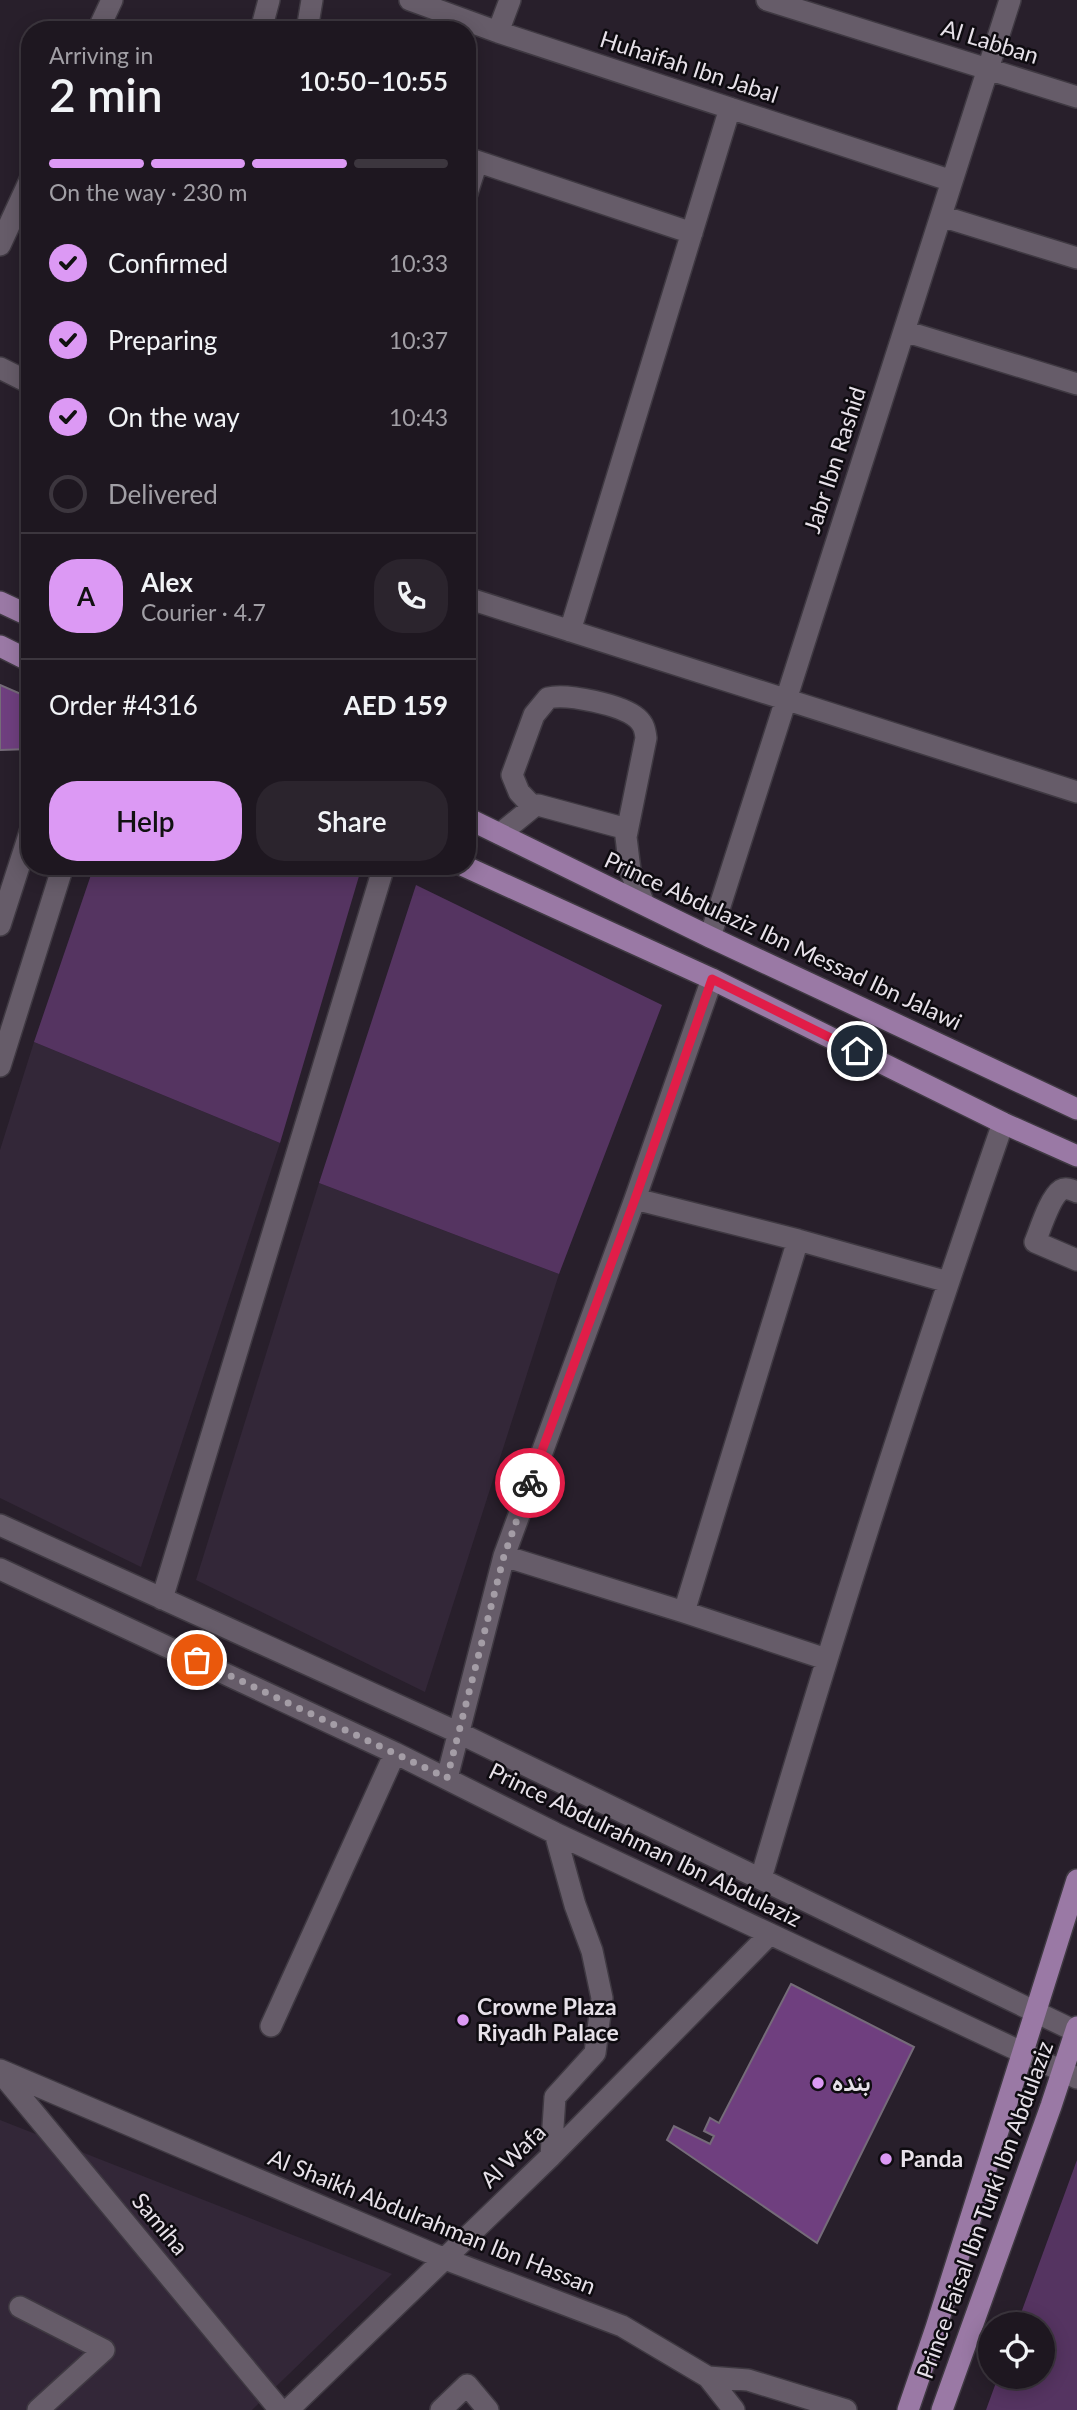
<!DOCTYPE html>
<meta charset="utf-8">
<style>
body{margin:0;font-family:Lato,Vazirmatn,sans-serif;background:#2b242d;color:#f1f3f6;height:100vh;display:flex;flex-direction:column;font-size:26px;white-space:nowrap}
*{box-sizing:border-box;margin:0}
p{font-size:23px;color:#a19fa5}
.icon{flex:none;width:38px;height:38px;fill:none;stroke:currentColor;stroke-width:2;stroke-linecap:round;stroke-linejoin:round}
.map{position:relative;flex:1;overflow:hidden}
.drawer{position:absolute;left:21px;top:21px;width:455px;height:854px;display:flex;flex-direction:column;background:#1e1720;border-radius:28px;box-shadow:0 4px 18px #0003,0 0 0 2px #3c363e}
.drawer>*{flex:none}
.fabs{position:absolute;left:978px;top:2312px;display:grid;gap:14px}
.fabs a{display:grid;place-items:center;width:77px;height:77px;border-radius:50%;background:#1e1720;box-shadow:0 4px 18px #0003,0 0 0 2px #3c363e;font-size:35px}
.pin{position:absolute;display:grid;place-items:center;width:60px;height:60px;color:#fff;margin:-30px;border:4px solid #fff;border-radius:50%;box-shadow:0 2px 7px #0007}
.courier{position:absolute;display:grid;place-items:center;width:70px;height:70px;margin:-35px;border:5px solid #e11d48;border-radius:50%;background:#fff;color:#222;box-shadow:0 2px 9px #0007}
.summary em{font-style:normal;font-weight:600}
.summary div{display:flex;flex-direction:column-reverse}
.summary{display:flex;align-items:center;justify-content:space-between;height:119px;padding:0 28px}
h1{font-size:46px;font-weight:600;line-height:52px}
.bar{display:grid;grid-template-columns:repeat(4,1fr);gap:10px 7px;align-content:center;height:84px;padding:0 28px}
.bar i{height:9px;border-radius:5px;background:#3c363e}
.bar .active{background:#dc99f4}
.bar p{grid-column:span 4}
.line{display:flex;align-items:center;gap:18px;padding:0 28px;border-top:2px solid #3c363e}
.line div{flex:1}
.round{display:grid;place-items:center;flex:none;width:74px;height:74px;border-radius:28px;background:#2b242d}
ol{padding:0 28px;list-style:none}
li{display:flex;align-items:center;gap:21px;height:77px}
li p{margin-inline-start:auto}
li .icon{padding:7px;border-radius:50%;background:#dc99f4;color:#111;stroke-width:4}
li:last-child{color:#a19fa5}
li i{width:38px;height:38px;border:4px solid #3c363e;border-radius:50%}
.primary-button{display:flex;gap:14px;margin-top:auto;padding:14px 28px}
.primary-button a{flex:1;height:80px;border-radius:28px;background:#dc99f4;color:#111;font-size:28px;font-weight:600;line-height:80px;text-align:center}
.primary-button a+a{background:#2b242d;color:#f1f3f6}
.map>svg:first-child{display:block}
.built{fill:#332738}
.green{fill:#553461}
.building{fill:#6f3f7f;stroke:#756b79;stroke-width:2}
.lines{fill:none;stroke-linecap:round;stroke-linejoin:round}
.minor-casing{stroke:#3f3942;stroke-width:24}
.major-casing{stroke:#3f3942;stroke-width:24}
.minor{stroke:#665c69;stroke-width:21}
.major{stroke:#9a79a5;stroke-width:21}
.done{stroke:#a49da6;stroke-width:7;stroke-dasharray:0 12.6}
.route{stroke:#e11d48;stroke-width:9}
.poi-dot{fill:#dc99f4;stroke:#0e0b10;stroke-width:2.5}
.labels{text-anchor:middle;stroke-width:5;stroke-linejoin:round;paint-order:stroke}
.street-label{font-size:23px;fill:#e7e1e9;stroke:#0e0b10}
.poi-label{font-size:23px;font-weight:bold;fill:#e7e1e9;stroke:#0e0b10;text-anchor:start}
</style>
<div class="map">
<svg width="1077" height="2410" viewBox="0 0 1077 2410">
<rect width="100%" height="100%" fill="#281f2b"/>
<path class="built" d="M34,1042L280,1143L141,1567L0,1498V1150Z
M319,1183L559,1274L425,1692L196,1580Z
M0,2120L392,2274L252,2410H0Z"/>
<path class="green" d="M94,866H362L280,1143L34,1042Z
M416,885L662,1005L559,1274L319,1183Z
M1077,2160V2410H986L998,2377L1043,2376V2324H1017Z"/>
<path class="building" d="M0,685L30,698V749L0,750Z
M791,1984L914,2047L817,2243L667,2140L674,2126L710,2144L714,2136L704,2131L710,2118L719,2123Z"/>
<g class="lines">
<defs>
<path id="minor" d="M410,0L498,32L952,181
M767,0L1077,97
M98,30L112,0
M261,30L269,0
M307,30L312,0
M498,32L510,0
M467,158L692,233
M467,193L477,162
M941,216L1077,258
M0,245L30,180
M904,331L1077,384
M0,368L30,383
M467,598L1077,792
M570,631L730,108
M533,807L519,792L512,775L534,715L548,698C567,693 622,705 637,718C644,724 645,730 646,738L626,837L630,870L644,904
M500,834L533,807L538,805L627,829
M0,925L30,832
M710,937L1010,0
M0,1066L63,866
M1077,1192C1072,1190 1066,1187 1061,1190C1050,1197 1040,1230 1035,1242L1077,1260
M635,1199L798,1240L948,1282
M0,1525L457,1732L1077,2032
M504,1556L684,1612L826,1659
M0,1569L395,1753L555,1833L1077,2078
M162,1599L384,866
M684,1612L798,1240
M447,1778L504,1556L635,1199L712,979
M761,1878C836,1624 916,1373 1003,1123
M271,2026L395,1753
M0,2070L445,2259L622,2326L708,2377L748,2380L846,2410
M1,2073L280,2410
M551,2156L555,2097L595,2053L602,1998L592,1951L575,1905L555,1833
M20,2307L104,2350L38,2410
M708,2377L734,2410
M288,2410L551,2156L770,1934
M441,2410L467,2385L488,2410"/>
<path id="major" d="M0,602L30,616
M0,646L30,661
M467,818L710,937L1077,1109
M464,866L712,979L1003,1123L1077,1156
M908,2410L936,2328L1077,1880
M942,2410L1051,2106L1077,2027"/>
</defs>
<use href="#minor" class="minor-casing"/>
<use href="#major" class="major-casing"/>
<use href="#minor" class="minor"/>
<use href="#major" class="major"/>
</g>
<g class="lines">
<path class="done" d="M197,1660L447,1778L504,1556L530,1483"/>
<path class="route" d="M530,1483L635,1199L712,979L857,1051"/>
</g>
<g class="poi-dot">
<circle cx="463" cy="2020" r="7"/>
<circle cx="818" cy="2083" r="7"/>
<circle cx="886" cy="2159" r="7"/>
</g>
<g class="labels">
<g class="street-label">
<text transform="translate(990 42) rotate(17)" y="8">Al Labban</text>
<text transform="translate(689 67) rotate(18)" y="8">Huhaifah Ibn Jabal</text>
<text transform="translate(835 460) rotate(-72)" y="8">Jabr Ibn Rashid</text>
<text transform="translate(783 941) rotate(25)" y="8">Prince Abdulaziz Ibn Messad Ibn Jalawi</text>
<text transform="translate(645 1845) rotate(26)" y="8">Prince Abdulrahman Ibn Abdulaziz</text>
<text transform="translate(513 2156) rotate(-44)" y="8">Al Wafa</text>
<text transform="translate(985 2210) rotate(-70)" y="8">Prince Faisal Ibn Turki Ibn Abdulaziz</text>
<text transform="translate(432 2222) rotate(22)" y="8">Al Shaikh Abdulrahman Ibn Hassan</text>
<text transform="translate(160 2224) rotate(50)" y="8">Samiha</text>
</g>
<g class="poi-label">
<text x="477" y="2015">Crowne Plaza<tspan x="477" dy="26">Riyadh Palace</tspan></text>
<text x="832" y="2091">بنده</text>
<text x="900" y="2167">Panda</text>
</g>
</g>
</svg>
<div class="fabs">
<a><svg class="icon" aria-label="locate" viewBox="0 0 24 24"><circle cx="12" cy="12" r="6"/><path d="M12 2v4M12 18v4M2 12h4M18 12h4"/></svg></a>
</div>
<div class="pin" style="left:197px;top:1660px;background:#ea580c"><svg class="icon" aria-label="bag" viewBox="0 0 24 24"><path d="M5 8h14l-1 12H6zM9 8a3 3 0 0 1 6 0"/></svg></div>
<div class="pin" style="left:857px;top:1051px;background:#1f2937"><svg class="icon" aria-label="home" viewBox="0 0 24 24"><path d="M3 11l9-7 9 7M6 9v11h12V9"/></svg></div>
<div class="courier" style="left:530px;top:1483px"><svg class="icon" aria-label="bike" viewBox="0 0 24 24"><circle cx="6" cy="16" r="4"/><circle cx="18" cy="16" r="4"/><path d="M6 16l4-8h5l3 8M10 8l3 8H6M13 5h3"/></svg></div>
<section class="drawer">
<div class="summary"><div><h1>2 min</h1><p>Arriving in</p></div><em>10:50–10:55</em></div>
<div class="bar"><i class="active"></i><i class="active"></i><i class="active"></i><i></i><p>On the way · 230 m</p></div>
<ol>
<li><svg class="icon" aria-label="check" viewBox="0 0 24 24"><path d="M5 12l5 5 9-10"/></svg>Confirmed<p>10:33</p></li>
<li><svg class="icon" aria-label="check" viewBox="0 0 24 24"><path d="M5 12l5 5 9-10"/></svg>Preparing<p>10:37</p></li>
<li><svg class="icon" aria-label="check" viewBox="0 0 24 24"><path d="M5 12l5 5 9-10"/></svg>On the way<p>10:43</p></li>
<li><i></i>Delivered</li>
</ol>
<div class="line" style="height:126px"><b class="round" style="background:#dc99f4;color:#111">A</b><div><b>Alex</b><p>Courier · 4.7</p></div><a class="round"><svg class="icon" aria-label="phone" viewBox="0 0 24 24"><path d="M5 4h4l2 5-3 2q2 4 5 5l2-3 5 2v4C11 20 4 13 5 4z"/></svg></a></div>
<div class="line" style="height:91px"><div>Order #4316</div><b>AED 159</b></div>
<div class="primary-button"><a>Help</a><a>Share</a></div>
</section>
</div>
